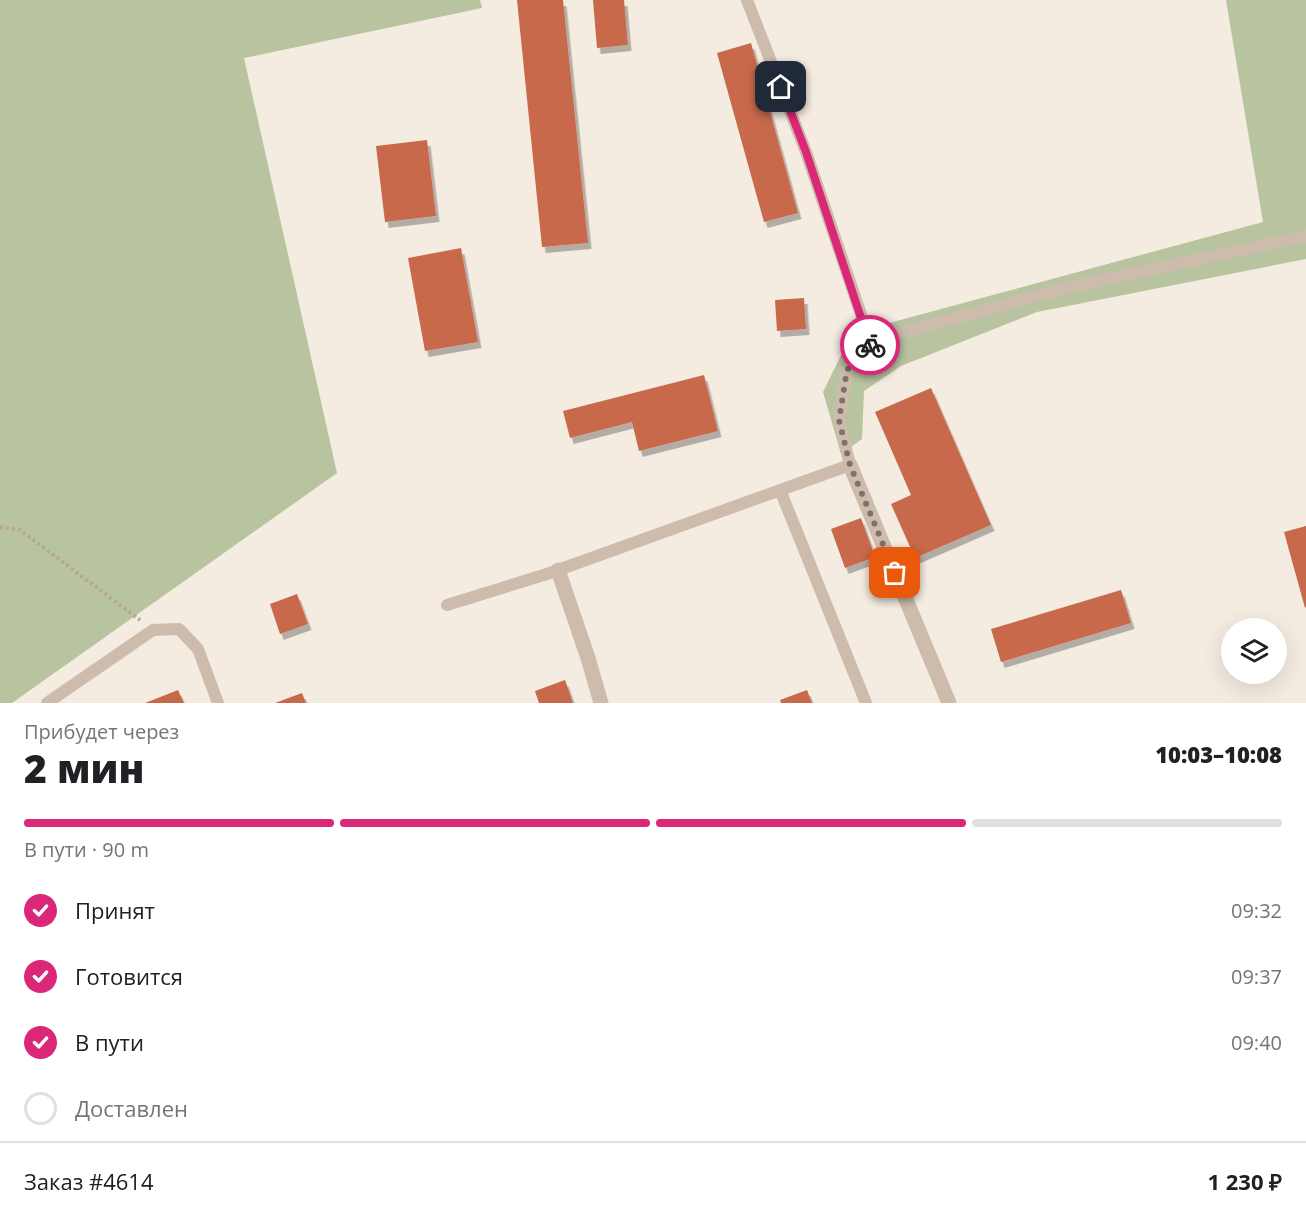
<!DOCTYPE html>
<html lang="ru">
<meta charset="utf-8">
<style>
body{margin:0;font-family:"Open Sans",sans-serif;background:#f6f6f6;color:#202124;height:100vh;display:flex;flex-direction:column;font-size:22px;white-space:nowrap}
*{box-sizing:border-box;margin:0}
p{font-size:20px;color:#757577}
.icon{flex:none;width:33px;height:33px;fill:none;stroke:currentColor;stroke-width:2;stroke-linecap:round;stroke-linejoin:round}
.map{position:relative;height:703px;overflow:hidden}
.details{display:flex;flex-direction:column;background:#fff;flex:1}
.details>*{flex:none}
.controls{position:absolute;left:1221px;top:618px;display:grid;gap:12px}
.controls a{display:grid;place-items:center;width:66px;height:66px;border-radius:50%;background:#fff;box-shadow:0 6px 24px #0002;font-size:30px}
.pin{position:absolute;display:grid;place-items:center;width:51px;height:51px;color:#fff;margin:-26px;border-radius:12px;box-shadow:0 3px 9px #0006}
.courier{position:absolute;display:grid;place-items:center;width:60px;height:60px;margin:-30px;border:4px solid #db2777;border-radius:50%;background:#fff;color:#222;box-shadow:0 2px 8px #0007}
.head em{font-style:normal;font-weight:800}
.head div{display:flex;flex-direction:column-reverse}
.head{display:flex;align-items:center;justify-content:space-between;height:102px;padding:0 24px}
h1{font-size:39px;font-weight:800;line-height:45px}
.bar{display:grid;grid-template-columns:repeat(4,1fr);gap:9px 6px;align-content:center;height:72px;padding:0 24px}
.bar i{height:8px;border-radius:4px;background:#e0e0e0}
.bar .active{background:#db2777}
.bar p{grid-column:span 4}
.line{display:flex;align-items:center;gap:15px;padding:0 24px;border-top:2px solid #e0e0e0}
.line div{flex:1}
ol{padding:0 24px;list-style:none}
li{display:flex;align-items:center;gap:18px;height:66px}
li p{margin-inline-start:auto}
li .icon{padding:6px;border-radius:50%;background:#db2777;color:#fff;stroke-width:4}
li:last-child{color:#757577}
li i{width:33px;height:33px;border:3px solid #e0e0e0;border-radius:50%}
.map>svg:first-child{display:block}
.green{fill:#b8c4a0}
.building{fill:#c8694b;filter:url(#shadow)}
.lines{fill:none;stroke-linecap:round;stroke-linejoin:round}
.path{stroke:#b9a596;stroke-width:4;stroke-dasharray:3 3;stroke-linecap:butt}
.lane{stroke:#cdbbac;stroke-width:12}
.street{stroke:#cdbbac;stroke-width:15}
.done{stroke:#7c716b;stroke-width:6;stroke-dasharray:0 10.8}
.route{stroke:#db2777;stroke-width:8}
</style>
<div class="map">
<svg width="1306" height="703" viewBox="0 0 1306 703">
<defs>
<filter id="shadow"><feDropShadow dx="3.5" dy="6" stdDeviation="0" flood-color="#0004"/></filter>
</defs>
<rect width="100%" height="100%" fill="#f4ebe1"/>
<path class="green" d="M0,0H480L482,8L244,58L337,473L12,703H0Z
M1226,0H1306V259L1037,312L901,366L864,391L862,439L841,454L823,392L852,333L1263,222Z"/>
<path class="building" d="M517,0H563L588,243L542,247Z
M593,0H624L628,45L597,48Z
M751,43L798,213L764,222L717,53Z
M427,140L436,216L385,222L376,146Z
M461,248L478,342L425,351L408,258Z
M804,298L806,329L777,331L775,300Z
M704,375L718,431L639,451L632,422L570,438L563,411Z
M931,388L991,525L915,558L891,504L911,495L875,412Z
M861,518L875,557L845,568L831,529Z
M1306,526V607L1305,608L1284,532Z
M1121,590L1131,623L1001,662L991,629Z
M297,594L308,624L280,634L270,604Z
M565,680L573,703H539L535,691Z
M178,690L184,703H145Z
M807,690L812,703H781L780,700Z
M302,693L306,703H275Z"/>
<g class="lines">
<path class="path" d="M0,527L20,530L140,620"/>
<path class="lane" d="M747,0L806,152L871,344
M780,490L866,703
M447,605L547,574L850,465L839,420L847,371L871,344L904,332L1070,287L1306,236
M47,703L153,630L179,629L198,649L218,703"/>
<path class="street" d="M850,465L949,703
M558,570L588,658L601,703"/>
</g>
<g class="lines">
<path class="done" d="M870,345L847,370L839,420L850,465L895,573"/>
<path class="route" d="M781,87L806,152L870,345"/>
</g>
</svg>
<div class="controls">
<a><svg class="icon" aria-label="layers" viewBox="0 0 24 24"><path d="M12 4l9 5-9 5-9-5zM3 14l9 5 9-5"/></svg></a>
</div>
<div class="pin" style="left:895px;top:573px;background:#ea580c"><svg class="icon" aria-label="bag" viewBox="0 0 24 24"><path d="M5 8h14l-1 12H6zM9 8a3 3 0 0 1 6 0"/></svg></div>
<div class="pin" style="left:781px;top:87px;background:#1f2937"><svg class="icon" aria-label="home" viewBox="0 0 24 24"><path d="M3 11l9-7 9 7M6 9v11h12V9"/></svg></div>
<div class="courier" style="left:870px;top:345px"><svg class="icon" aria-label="bike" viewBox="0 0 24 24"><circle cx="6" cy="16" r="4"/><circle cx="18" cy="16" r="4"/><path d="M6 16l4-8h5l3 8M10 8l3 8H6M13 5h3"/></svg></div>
</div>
<section class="details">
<div class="head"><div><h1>2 мин</h1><p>Прибудет через</p></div><em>10:03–10:08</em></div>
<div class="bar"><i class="active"></i><i class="active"></i><i class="active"></i><i></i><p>В пути · 90 m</p></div>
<ol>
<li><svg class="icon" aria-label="check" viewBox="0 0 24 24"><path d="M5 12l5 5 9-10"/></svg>Принят<p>09:32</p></li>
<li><svg class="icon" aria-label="check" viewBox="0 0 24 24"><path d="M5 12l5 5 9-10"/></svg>Готовится<p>09:37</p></li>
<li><svg class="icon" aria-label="check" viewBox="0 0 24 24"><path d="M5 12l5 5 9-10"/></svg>В пути<p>09:40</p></li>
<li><i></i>Доставлен</li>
</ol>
<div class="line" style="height:78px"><div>Заказ #4614</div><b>1 230 ₽</b></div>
</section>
